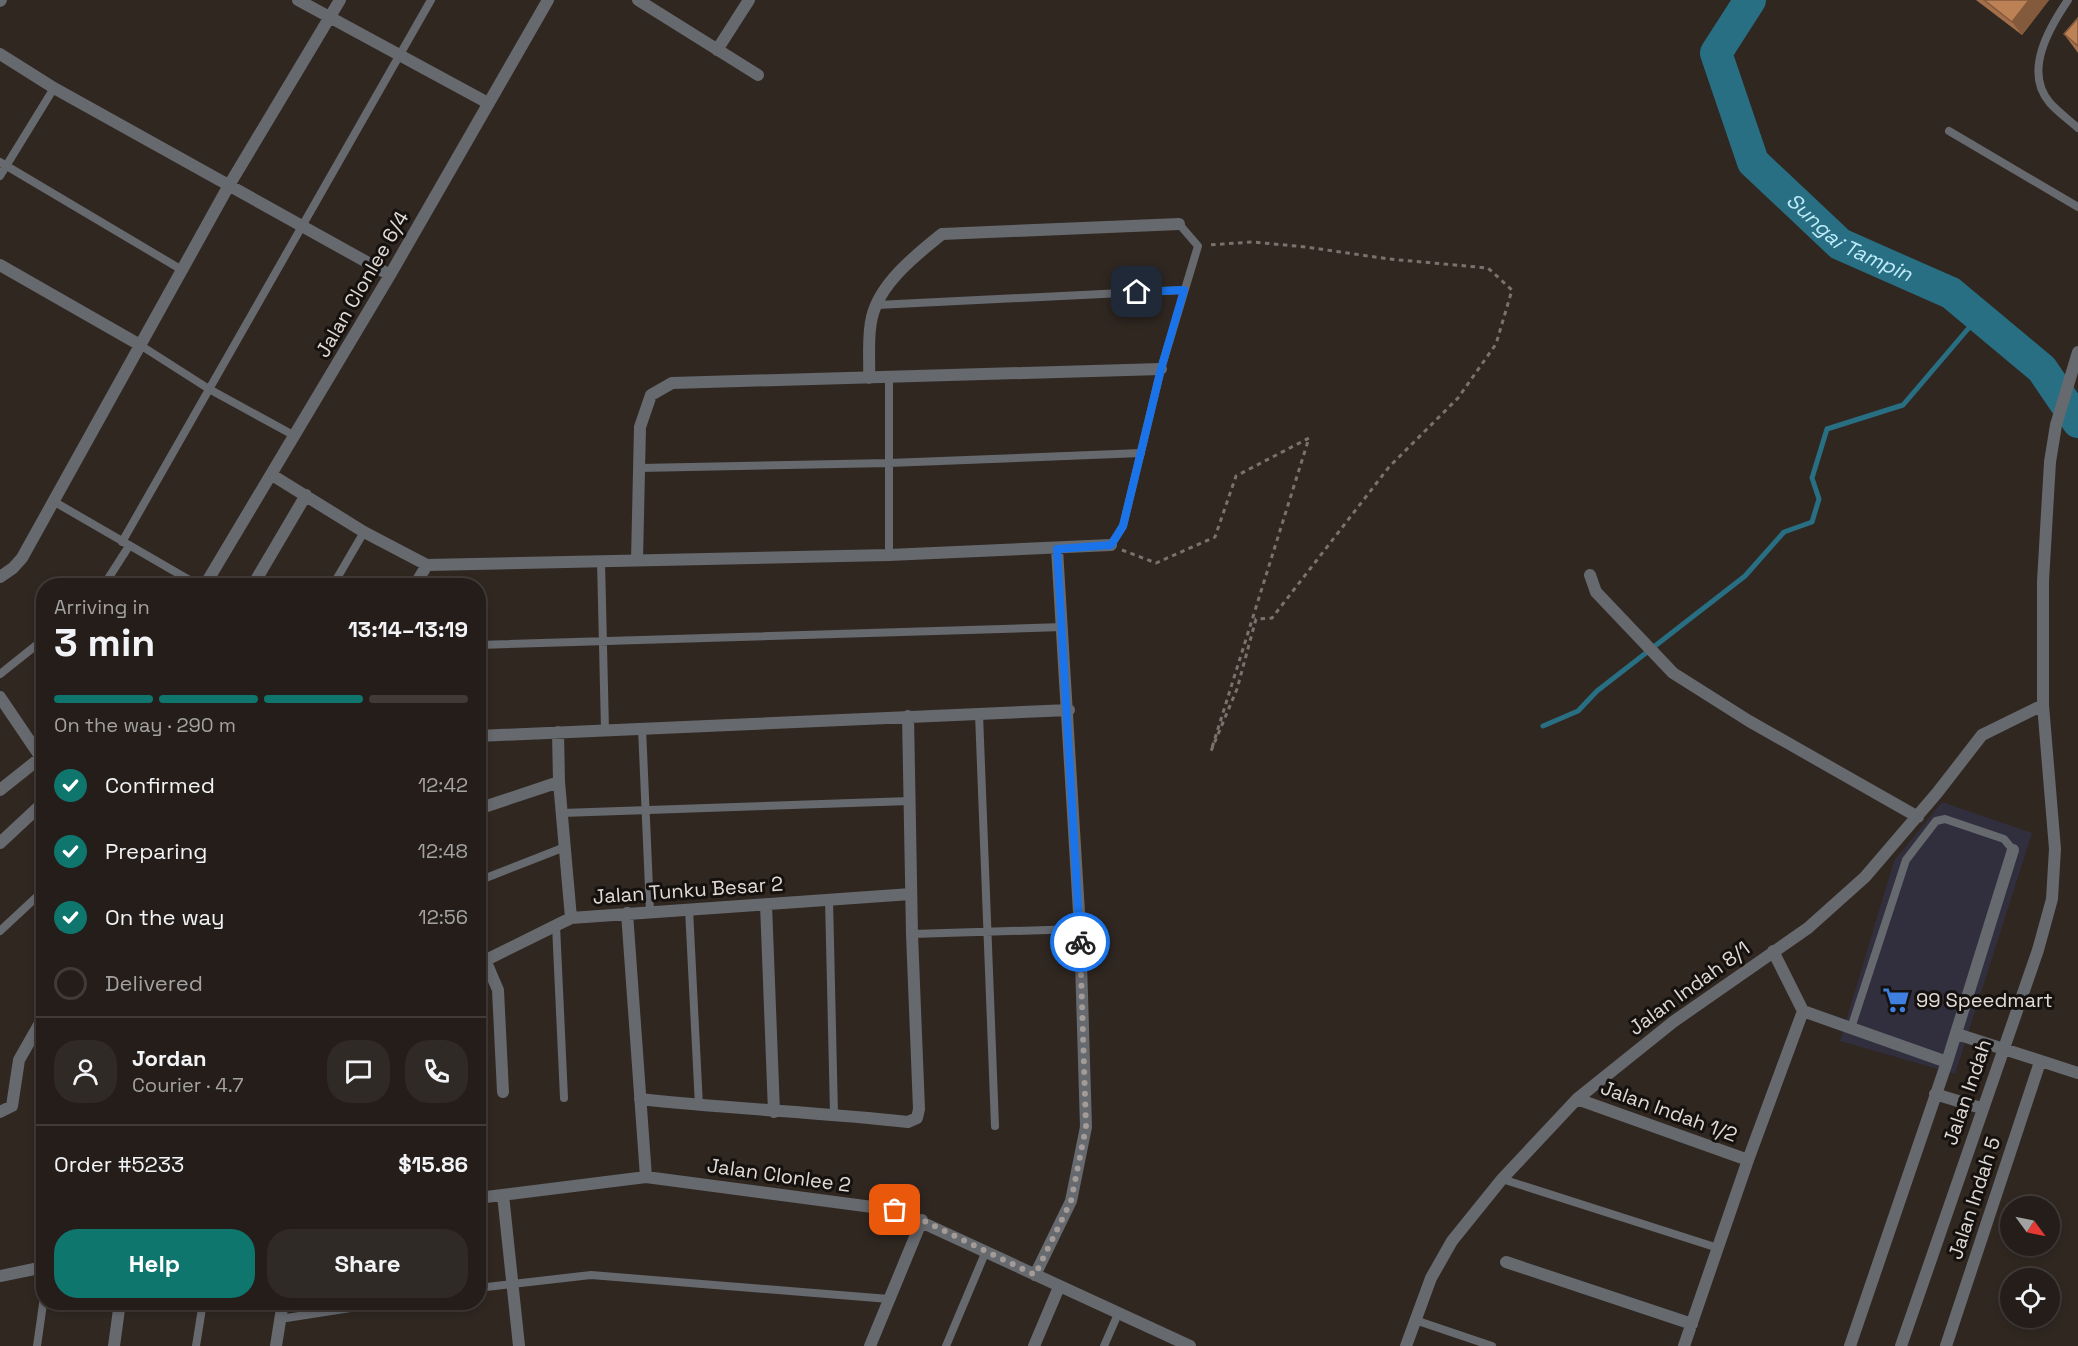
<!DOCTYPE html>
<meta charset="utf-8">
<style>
body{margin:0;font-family:"Space Grotesk",sans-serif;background:#302a26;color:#f1f3f6;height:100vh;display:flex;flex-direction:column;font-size:22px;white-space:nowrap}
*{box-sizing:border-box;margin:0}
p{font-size:20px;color:#a3a2a2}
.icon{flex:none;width:33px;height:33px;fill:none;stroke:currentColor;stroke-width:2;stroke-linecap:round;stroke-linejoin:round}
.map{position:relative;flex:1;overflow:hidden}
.details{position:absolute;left:36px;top:578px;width:450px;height:732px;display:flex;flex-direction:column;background:#241d19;border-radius:24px;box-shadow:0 3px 9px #0003,0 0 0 2px #413b38}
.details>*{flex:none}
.needle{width:39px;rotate:123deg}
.buttons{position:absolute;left:2000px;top:1196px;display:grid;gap:12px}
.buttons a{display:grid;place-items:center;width:60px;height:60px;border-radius:50%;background:#241d19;box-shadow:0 3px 9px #0003,0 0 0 2px #413b38;font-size:30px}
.pin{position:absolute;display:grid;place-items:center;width:51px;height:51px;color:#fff;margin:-26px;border-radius:12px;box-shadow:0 3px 9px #0006}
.courier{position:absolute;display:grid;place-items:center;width:60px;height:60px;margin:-30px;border:4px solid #1a73e8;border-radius:50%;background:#fff;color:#222;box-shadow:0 2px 8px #0007}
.headline em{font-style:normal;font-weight:600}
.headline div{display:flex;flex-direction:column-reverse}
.headline{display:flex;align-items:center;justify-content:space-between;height:102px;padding:0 18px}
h1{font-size:39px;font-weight:600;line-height:45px}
.bar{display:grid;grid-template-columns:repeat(4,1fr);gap:9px 6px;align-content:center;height:72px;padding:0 18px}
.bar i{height:8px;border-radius:4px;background:#413b38}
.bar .selected{background:#0f766e}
.bar p{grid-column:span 4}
.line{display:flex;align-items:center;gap:15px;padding:0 18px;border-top:2px solid #413b38}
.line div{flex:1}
.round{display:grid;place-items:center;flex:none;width:63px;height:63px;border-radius:24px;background:#302a26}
ol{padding:0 18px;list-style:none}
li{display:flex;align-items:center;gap:18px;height:66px}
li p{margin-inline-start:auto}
li .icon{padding:6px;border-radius:50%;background:#0f766e;color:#fff;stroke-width:4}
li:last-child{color:#a3a2a2}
li i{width:33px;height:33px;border:3px solid #413b38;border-radius:50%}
.primary-button{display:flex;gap:12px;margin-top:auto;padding:12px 18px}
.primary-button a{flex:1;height:69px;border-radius:24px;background:#0f766e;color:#fff;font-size:24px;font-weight:600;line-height:69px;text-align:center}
.primary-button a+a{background:#302a26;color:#f1f3f6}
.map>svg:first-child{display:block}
.commercial{fill:#312e3e}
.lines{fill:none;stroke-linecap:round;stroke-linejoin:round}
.stream{stroke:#286f83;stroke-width:5}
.river{stroke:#286f83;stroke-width:32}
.path{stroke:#7b726d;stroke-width:3;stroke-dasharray:4.5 4.5;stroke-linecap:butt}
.lane{stroke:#66696e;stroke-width:8}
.street{stroke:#66696e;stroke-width:12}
.wall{fill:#a36f4a}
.shaded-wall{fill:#845a3c}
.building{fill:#bd8156;stroke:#845a3c;stroke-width:1.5}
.done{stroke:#a39b97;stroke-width:6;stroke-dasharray:0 10.8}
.route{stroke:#1a73e8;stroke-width:8}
.labels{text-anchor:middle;stroke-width:6;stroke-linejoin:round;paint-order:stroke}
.street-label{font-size:20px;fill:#e1dad6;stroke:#15110e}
.poi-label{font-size:20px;fill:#e1dad6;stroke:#15110e;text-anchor:start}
.water-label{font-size:21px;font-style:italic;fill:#beeaf9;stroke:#15110e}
</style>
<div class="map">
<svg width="2078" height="1346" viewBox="0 0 2078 1346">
<rect width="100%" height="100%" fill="#302721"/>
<path class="commercial" d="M1942,802L2032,833L1955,1074L1840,1041L1894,861Z"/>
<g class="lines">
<path class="stream" d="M1543,726L1578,711L1597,691L1745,576L1784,532L1812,522L1819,499L1812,478L1827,429L1903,405L1979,316"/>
<path class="river" id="s1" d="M1750,0L1716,53L1753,162L1840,244L1951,293L2042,369L2078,422"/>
<path class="path" d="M1122,550L1156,563L1215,537L1236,476L1309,438L1211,751L1237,689L1256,619L1272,618L1389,467L1458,398L1496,344L1512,290L1488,268L1389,259L1306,247L1252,242L1208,245"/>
<path class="lane" d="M2068,0C2049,28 2023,72 2050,103C2058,112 2069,120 2078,128
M1949,131L2078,207
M0,162L182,270
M0,176L54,88
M877,305L1184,290
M140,345L209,389L295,436
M889,377V555
M639,468L889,463L1141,453
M53,501L198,585
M122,542L431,0
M1111,545L1123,526L1161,369L1198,246L1179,224
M601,561L605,730
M104,585L129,546
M333,585L364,532
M478,645L1063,627
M0,674L44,639
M979,714L995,1126
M642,728L650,911
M562,813L910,801
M478,881L565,847
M829,899L834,1114
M689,909L699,1106
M556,925L564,1098
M0,931L44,890
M912,934L1080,929
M1851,1028L1906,860L1936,821L1945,819L2004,839L2013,850
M1502,1179L1718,1248
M478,1288L591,1275L889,1299
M280,1319L389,1302
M1415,1320L1492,1346
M37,1346L44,1297
M196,1346L203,1302
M946,1346L986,1251
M1104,1346L1118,1314"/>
<path class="street" d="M298,0L488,103
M638,0L758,75
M0,1L1,0
M717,50L749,0
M0,54L54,88L390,275
M0,265L140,345
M869,378C870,359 867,336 872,317C880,283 916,255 942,234L1179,224
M272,475L364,532L427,565L889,555L1111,545
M637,560L640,427L651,395L672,383L1161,369
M1590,575L1596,592L1673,673L1749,721L1918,817
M0,577L13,568L22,558L228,187L340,0
M205,585L390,275L548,0
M253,585L306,495
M415,585L427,565
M0,697L44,762
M478,736L1069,710
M559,782L571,918
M0,790L44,755
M478,809L559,782L558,732
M0,843L44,802
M766,904L774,1112
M627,913L646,1177
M1773,951L1803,1011L1947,1062L2013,850
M486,962L498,990L503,1092
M478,964L571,918L911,894
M1957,1034L2078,1073
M1935,1094L1981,1108
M640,1099C729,1109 819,1112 908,1122L917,1118L919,1109L912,934L908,716
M1577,1099L1748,1160
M0,1112L12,1106L19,1060L44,1016
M503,1195L519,1346
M478,1198L646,1177L895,1210L1190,1346
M1506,1262L1692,1324
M1035,1275L1071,1201L1086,1127L1080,929L1057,549
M0,1276L44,1267
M114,1346L120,1302
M276,1346L283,1302
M870,1346L922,1220
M1034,1346L1059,1287
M1406,1346L1431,1278L1452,1241L1502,1179L1577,1099L1673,1022L1808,928L1865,877L1937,793L1982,735L2043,705
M1684,1346L1748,1160L1803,1011
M1850,1346L1947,1062
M1901,1346L2038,950L2052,899L2055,849L2043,705V581L2050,462L2056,425L2078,352
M1946,1346L2040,1062"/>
</g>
<path class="wall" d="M1976,0H2049L2022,35Z
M2078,18V53L2064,34Z"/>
<path class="shaded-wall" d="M2029,0H2049L2022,35L2012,22Z"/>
<path class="building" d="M1984,0H2029L2012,22Z
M2078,18V46L2064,34Z"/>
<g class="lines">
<path class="done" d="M895,1210L922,1220L1035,1275L1071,1201L1086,1127L1080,942"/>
<path class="route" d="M1080,942L1057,549L1111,545L1123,526L1161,369L1184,290L1137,292"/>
</g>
<defs>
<symbol id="supermarket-bare" viewBox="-9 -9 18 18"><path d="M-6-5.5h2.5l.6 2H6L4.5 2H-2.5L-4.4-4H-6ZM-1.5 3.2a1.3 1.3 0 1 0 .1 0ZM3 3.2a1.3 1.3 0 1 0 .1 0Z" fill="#3f7fe0" stroke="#15110e" stroke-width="2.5" paint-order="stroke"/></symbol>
</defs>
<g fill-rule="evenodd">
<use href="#supermarket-bare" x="1877" y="981" width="38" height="38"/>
</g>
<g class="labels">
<g class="street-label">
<text transform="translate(362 284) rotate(-60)" y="7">Jalan Clonlee 6/4</text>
<text transform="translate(688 890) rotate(-4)" y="7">Jalan Tunku Besar 2</text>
<text transform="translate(1689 988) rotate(-36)" y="7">Jalan Indah 8/1</text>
<text transform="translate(1967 1092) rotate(-71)" y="7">Jalan Indah</text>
<text transform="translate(1669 1111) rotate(20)" y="7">Jalan Indah 1/2</text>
<text transform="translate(779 1175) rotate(8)" y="7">Jalan Clonlee 2</text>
<text transform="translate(1974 1198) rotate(-72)" y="7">Jalan Indah 5</text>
</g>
<g class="poi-label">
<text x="1916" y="1007">99 Speedmart</text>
</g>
<g class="water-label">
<text dy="7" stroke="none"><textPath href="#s1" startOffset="302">Sungai Tampin</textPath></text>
</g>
</g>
</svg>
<div class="buttons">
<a><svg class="needle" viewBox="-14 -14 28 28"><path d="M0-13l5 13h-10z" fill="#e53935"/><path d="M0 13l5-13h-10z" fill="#a3a2a2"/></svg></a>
<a><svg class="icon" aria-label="locate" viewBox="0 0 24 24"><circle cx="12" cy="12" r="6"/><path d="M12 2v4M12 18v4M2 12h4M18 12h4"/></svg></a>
</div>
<div class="pin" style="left:895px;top:1210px;background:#ea580c"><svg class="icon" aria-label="bag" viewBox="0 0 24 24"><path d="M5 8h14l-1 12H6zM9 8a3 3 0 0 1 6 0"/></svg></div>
<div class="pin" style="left:1137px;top:292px;background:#1f2937"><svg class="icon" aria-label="home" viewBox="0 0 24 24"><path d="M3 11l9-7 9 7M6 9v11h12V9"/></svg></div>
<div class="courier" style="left:1080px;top:942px"><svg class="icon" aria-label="bike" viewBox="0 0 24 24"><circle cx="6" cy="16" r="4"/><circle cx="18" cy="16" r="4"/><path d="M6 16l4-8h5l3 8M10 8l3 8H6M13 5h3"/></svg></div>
<section class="details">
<div class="headline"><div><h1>3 min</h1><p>Arriving in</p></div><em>13:14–13:19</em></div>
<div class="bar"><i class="selected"></i><i class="selected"></i><i class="selected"></i><i></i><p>On the way · 290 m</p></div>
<ol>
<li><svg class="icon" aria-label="check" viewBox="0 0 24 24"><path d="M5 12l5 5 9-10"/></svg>Confirmed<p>12:42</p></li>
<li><svg class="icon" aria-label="check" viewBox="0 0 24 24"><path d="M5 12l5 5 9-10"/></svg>Preparing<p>12:48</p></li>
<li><svg class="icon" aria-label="check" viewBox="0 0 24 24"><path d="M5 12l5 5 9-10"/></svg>On the way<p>12:56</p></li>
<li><i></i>Delivered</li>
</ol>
<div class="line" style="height:108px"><a class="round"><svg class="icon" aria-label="person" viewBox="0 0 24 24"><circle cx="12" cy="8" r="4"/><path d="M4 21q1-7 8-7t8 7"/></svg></a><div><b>Jordan</b><p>Courier · 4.7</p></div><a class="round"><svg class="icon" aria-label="chat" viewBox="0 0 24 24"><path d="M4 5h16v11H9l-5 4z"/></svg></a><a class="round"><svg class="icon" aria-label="phone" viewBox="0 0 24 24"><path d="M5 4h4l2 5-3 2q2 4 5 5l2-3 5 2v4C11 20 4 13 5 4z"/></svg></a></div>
<div class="line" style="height:78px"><div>Order #5233</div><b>$15.86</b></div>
<div class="primary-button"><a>Help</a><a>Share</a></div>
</section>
</div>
